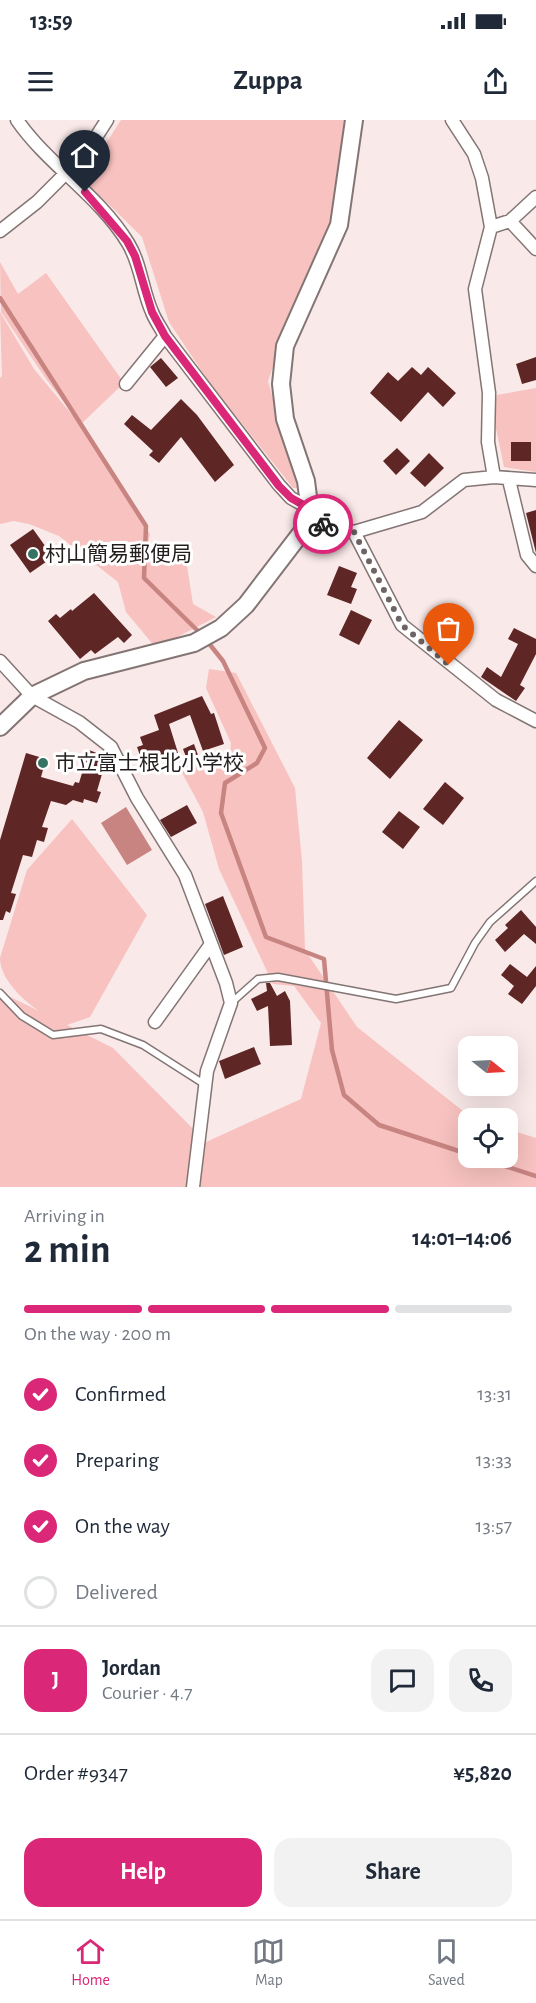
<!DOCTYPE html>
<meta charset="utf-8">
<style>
body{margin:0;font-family:"Alegreya Sans","Noto Sans JP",sans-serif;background:#f2f2f3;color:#1f2937;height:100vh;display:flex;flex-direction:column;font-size:22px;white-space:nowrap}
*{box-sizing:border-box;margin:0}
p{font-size:20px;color:#747a83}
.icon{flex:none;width:33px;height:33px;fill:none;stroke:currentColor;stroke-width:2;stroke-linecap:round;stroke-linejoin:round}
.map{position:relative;height:1067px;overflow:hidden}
.panel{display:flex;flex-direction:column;background:#fff;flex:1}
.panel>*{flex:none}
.needle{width:39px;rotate:108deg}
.tools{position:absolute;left:458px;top:916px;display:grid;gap:12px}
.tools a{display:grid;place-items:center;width:60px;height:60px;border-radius:12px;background:#fff;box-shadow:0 6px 24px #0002;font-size:30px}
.pin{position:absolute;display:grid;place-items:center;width:51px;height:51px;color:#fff;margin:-62px -26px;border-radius:50% 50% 50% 0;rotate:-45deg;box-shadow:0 0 6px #0007}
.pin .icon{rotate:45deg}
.courier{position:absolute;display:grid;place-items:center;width:60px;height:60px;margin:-30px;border:4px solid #db2777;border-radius:50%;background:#fff;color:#222;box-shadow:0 2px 8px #0007}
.overview em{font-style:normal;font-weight:700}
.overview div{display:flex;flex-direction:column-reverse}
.overview{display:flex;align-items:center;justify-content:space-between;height:102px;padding:0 24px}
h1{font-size:39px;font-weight:700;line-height:45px}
.bar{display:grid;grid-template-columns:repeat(4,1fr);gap:9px 6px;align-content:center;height:72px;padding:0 24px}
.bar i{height:8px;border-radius:4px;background:#e0e1e3}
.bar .selected{background:#db2777}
.bar p{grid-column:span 4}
.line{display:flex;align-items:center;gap:15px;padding:0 24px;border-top:2px solid #e0e1e3}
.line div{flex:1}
.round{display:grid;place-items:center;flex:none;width:63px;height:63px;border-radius:18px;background:#f2f2f3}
ol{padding:0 24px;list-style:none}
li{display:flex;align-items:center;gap:18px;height:66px}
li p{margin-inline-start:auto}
li .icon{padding:6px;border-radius:50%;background:#db2777;color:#fff;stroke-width:4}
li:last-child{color:#747a83}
li i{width:33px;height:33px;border:3px solid #e0e1e3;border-radius:50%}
.button{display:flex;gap:12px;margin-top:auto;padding:12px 24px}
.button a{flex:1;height:69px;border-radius:18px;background:#db2777;color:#fff;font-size:24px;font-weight:700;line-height:69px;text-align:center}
.button a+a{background:#f2f2f3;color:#1f2937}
.status{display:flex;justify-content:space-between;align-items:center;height:42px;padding:0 30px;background:#fff;direction:ltr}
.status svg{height:16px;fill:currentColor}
header{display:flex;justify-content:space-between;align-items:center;height:78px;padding:0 24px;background:#fff;font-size:27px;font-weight:700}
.tab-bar{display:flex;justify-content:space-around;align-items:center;height:84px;border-top:2px solid #e0e1e3;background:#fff;font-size:16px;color:#747a83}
.tab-bar a{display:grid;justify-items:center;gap:3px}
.tab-bar .selected{color:#db2777}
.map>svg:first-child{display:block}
.green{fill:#f7c2bf}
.water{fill:#c78481}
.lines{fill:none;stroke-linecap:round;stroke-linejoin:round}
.stream{stroke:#c78481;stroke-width:4.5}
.building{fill:#5e2625}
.lane-casing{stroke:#837574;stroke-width:9}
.street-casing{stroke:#837574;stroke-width:15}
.secondary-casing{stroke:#837574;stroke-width:20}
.lane{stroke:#fff;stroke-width:6}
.street{stroke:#fff;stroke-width:12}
.secondary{stroke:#fff;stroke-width:16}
.done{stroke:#6e6464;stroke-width:6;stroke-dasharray:0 10.8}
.route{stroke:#db2777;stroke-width:8}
.poi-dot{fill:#347463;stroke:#fff;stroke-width:2}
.labels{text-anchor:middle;stroke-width:6;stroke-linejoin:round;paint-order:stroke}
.poi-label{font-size:21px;fill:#231d1d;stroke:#fff;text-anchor:start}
</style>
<div class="status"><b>13:59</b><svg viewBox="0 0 49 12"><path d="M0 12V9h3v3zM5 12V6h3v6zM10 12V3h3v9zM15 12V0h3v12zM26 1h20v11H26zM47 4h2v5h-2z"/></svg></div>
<header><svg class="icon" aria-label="menu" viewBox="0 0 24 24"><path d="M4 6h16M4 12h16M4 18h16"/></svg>Zuppa<svg class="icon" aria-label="share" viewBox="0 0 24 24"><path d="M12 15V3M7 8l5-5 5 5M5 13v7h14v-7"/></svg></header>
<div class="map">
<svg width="536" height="1067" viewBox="0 0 536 1067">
<rect width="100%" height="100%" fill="#f9e9e8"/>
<path class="green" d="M121,0H346L331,107L291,197L268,261L298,368H293L209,262L169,202L142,117L83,59Z
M0,142L18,174L46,153L124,263L81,304L46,259L1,192Z
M0,192L34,249L83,308L150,414L148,423L184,427L193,484L216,497L156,528L126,492L118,462L59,416L29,404L14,401L0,404V258L2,256Z
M536,268V352L504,347L493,294L497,275Z
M209,549L236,553L295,668L302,742L305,830L357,907L473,999H468V1038H507V1009L536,1018V1067H0V872L39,891C23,880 0,859 0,838L27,750L72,699L147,795L90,897L67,905L113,928L206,1022L301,979L321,903L294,866L273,864L219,749L203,692L179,647L230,635L231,623L206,568Z"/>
<path class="water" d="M126,687L152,730L127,745L101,703Z"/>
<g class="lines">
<path class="stream" d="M0,178L146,406L144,458L202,515
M207,521L223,541L265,628L257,643L225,663L221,693L266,817L324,839L332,930L344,975L379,1005L468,1034
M480,1038L536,1056"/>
</g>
<path class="building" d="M536,237V260L522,264L516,244Z
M161,238L178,258L166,267L150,247Z
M412,247L421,255L428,247L456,273L443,287L428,272L401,302L370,273L388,252L398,261Z
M181,279L197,295L234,345L215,362L181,317L159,343L149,335L153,331L124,304L132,295L151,310Z
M511,322H531V341H511Z
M397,328L410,341L396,355L383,341Z
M429,333L444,348L425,367L410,353Z
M536,390V433L526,393Z
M33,409L53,437L30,453L10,425Z
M339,446L357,453L351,467L357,469L351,484L327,475Z
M94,473L132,515L124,523L118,517L95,534L91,530L80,539L48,501L56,494L60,498L71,489L72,491Z
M351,490L372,500L359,525L339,515Z
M514,508L536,519V534L520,565L525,568L516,581L481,557L487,547L501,557L518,524L508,519Z
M202,576L211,594L214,593L224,624L203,631L190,595L169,604L178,633L156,640L154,634L141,638L137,627L143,625L140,617L159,610L154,595Z
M399,600L423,620L390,659L367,638Z
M194,624L199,638L188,642L183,629Z
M89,630L107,637L97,671L101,672L97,683L84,679L83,683L73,680L66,685L51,681L42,707L48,708L44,722L37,720L32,737L23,735L11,773L16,774L10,793L6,791L3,800H0V720L26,633L46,639L41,657L73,666L75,662L79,663Z
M445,662L464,678L443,705L423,689Z
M187,685L197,703L171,717L160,700Z
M399,691L420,707L403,729L382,712Z
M223,776L243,827L224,835L205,784Z
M521,790L536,807V824L524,814L505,832L495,820L508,808L505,805Z
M510,844L527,857L536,846V866L522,884L508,874L514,866L501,855Z
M266,863H270L277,876L285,871L290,881L292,925L270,926L268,886L257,891L251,879L267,871Z
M254,927L261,944L225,959L219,941Z"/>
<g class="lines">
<defs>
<path id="lane" d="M0,873L22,896L53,915L101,909L143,925L204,964
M231,883L258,859L278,857L396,879L451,868L475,823L490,802L536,761"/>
<path id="street" d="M17,0C48,45 99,75 128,123C141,144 142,170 152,192C155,200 161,208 165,216L279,365L291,378L309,388
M452,0L474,34L482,58L491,107L475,169L489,273L488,322L494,357
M71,56L107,0
M510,101L536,129
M491,107L510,101L536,77
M0,111L37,82L66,53
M126,264L165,216
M509,360L527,435L536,446
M311,400L354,412L422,392L464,360L494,357L536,360
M354,412L402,505L496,580L536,601
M0,541L32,576L79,602L111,627L137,678L185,755L226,863L231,883L207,951L193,1067
M155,902L211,824"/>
<path id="secondary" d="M0,607L32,576L84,551L194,523L221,508L246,485L311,400L306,361L285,299L281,264L285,226L339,105L354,0"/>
</defs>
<use href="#lane" class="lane-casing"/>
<use href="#street" class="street-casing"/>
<use href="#secondary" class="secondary-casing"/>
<use href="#lane" class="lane"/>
<use href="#street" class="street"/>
<use href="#secondary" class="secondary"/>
</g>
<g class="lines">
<path class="done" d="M323,404L354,412L402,505L449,545"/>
<path class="route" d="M85,72L127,121L135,136L152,192L165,216L279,366L291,378L309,388L310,400L323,404"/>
</g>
<g class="poi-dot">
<circle cx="33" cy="434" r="6"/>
<circle cx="43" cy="643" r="6"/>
</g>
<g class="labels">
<g class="poi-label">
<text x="45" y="441">村山簡易郵便局</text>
<text x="55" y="650">市立富士根北小学校</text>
</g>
</g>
</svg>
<div class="tools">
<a><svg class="needle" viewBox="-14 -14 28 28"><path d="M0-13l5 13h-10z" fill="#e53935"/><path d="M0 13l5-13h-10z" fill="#747a83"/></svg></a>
<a><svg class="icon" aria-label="locate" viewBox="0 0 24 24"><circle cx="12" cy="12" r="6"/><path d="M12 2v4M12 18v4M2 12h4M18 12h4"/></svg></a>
</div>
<div class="pin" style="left:449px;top:545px;background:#ea580c"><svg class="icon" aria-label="bag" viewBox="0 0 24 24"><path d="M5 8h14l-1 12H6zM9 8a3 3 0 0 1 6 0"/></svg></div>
<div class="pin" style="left:85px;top:72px;background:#1f2937"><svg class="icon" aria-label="home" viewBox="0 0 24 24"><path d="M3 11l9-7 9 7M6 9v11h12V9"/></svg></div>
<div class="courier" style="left:323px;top:404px"><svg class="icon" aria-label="bike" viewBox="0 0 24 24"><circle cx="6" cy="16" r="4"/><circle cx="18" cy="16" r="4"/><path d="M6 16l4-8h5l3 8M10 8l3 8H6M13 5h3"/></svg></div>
</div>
<section class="panel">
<div class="overview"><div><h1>2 min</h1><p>Arriving in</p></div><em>14:01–14:06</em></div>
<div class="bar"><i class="selected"></i><i class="selected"></i><i class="selected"></i><i></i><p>On the way · 200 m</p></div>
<ol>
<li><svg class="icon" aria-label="check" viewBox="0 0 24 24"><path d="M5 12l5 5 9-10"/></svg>Confirmed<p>13:31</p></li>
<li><svg class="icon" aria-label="check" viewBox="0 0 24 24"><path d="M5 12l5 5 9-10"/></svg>Preparing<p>13:33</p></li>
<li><svg class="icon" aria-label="check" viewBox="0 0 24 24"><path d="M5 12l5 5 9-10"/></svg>On the way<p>13:57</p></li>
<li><i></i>Delivered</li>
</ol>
<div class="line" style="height:108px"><b class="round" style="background:#db2777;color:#fff">J</b><div><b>Jordan</b><p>Courier · 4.7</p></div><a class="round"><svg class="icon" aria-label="chat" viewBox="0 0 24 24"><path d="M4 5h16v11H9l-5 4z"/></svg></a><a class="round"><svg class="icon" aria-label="phone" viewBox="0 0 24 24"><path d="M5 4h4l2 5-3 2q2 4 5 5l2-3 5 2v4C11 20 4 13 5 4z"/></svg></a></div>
<div class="line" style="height:78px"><div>Order #9347</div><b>¥5,820</b></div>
<div class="button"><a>Help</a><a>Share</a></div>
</section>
<nav class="tab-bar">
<a class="selected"><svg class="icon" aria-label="home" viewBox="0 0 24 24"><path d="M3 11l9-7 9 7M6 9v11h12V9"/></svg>Home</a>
<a><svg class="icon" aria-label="map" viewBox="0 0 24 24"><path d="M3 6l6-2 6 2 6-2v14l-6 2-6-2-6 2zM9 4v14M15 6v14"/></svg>Map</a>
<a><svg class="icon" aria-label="saved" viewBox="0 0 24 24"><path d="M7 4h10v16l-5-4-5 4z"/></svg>Saved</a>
</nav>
